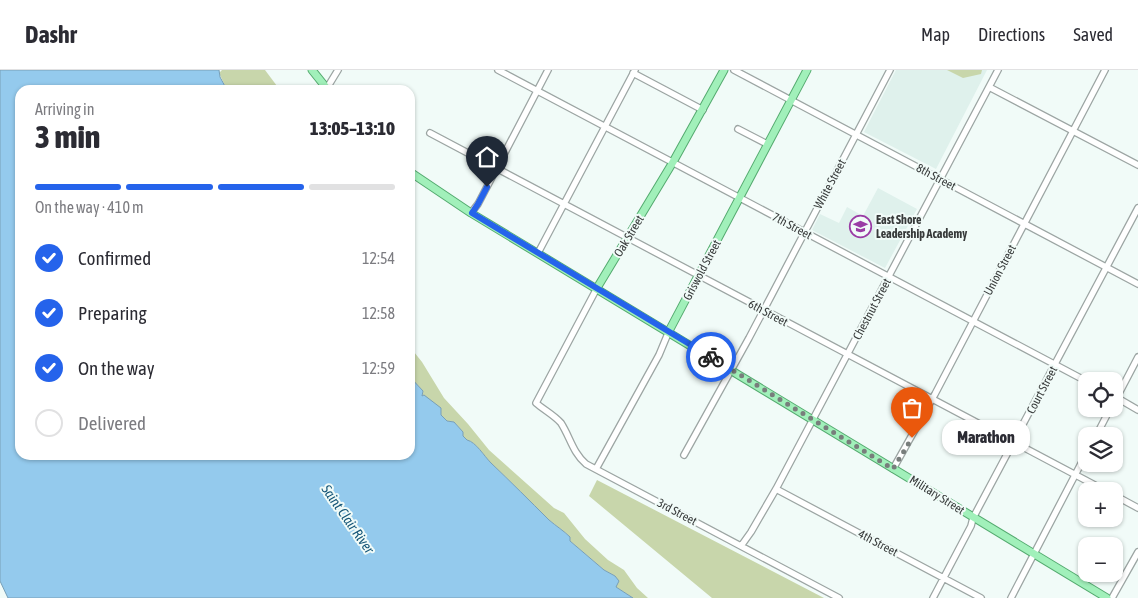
<!DOCTYPE html>
<meta charset="utf-8">
<style>
body{margin:0;font-family:"Asap Condensed",sans-serif;background:#f7f7f7;color:#2b2b33;height:100vh;display:flex;flex-direction:column;font-size:19px;white-space:nowrap}
*{box-sizing:border-box;margin:0}
p{font-size:16px;color:#7c7c81}
.icon{flex:none;width:28px;height:28px;fill:none;stroke:currentColor;stroke-width:2;stroke-linecap:round;stroke-linejoin:round}
.map{position:relative;flex:1;overflow:hidden}
.drawer{position:absolute;left:15px;top:15px;width:400px;height:375px;display:flex;flex-direction:column;background:#fff;border-radius:15px;box-shadow:0 1px 4px #0004}
.drawer>*{flex:none}
.tools{position:absolute;left:1078px;top:302px;display:grid;gap:10px}
.tools a{display:grid;place-items:center;width:45px;height:45px;border-radius:10px;background:#fff;box-shadow:0 1px 4px #0004;font-size:25px}
.pin{position:absolute;display:grid;place-items:center;width:42px;height:42px;color:#fff;margin:-51px -21px;border-radius:50% 50% 50% 0;rotate:-45deg;box-shadow:0 0 5px #0007}
.pin .icon{rotate:45deg}
.courier{position:absolute;display:grid;place-items:center;width:50px;height:50px;margin:-25px;border:4px solid #2563eb;border-radius:50%;background:#fff;color:#222;box-shadow:0 1px 6px #0007}
.bubble{position:absolute;height:35px;border-radius:15px;background:#fff;box-shadow:0 1px 4px #0004;font-size:16px;font-weight:800;line-height:35px;text-align:center}
.overview em{font-style:normal;font-weight:800}
.overview div{display:flex;flex-direction:column-reverse}
.overview{display:flex;align-items:center;justify-content:space-between;height:85px;padding:0 20px}
h1{font-size:32px;font-weight:800;line-height:38px}
.bar{display:grid;grid-template-columns:repeat(4,1fr);gap:8px 5px;align-content:center;height:60px;padding:0 20px}
.bar i{height:6px;border-radius:4px;background:#e1e1e2}
.bar .current{background:#2563eb}
.bar p{grid-column:span 4}
ol{padding:0 20px;list-style:none}
li{display:flex;align-items:center;gap:15px;height:55px}
li p{margin-inline-start:auto}
li .icon{padding:5px;border-radius:50%;background:#2563eb;color:#fff;stroke-width:4}
li:last-child{color:#7c7c81}
li i{width:28px;height:28px;border:2px solid #e1e1e2;border-radius:50%}
header{display:flex;align-items:center;gap:30px;box-sizing:border-box;height:70px;padding:0 25px;background:#fff;border-bottom:1px solid #e1e1e2}
header strong{font-size:24px}
nav{display:flex;gap:28px;margin-inline-start:auto;font-size:18px}
.map>svg:first-child{display:block}
.built{fill:#dff1ec}
.green{fill:#c8d6ab}
.water{fill:#94caed;stroke:#789fb7}
.lines{fill:none;stroke-linecap:round;stroke-linejoin:round}
.minor-casing{stroke:#9ca5a3;stroke-width:8}
.major-casing{stroke:#54aa6f;stroke-width:9}
.minor{stroke:#fff;stroke-width:5.5}
.major{stroke:#a1f0ba;stroke-width:7}
.done{stroke:#787e7c;stroke-width:5;stroke-dasharray:0 9}
.route{stroke:#2563eb;stroke-width:6}
.labels{text-anchor:middle;stroke-width:4;stroke-linejoin:round;paint-order:stroke}
.street-label{font-size:12px;fill:#373a3a;stroke:#f1fbf8}
.poi-label{font-size:12px;font-weight:bold;fill:#373a3a;stroke:#f1fbf8;text-anchor:start}
.water-label{font-size:14px;font-style:italic;fill:#155678;stroke:#f1fbf8}
</style>
<header>
<strong>Dashr</strong>
<nav><a>Map</a><a>Directions</a><a>Saved</a></nav>
</header>
<div class="map">
<svg width="1138" height="528" viewBox="0 0 1138 528">
<rect width="100%" height="100%" fill="#f1fbf8"/>
<path class="built" d="M896,0H987L936,99L864,62Z
M878,118L917,139L885,198L812,160L820,144L839,153L847,137L863,146Z"/>
<path class="green" d="M222,0H265L280,20H227L219,3Z
M947,0H982L981,4L963,8Z
M410,277L422,292L444,328L468,354L489,380L554,438L564,443L585,469L608,490L624,500L637,518L648,528H633L616,517L615,506L604,500L570,471V467C564,461 556,456 549,450C530,431 511,412 491,393C484,386 476,372 467,370L463,366V362L454,352L447,351L422,326L423,321L410,307Z
M597,410L824,528H712L589,426Z"/>
<path class="water" d="M0,0H219L220,7L227,20H20V385H410V307L423,321L422,326L424,325L441,338V345L447,351L454,352L463,362V366L467,370C476,372 484,386 491,393C511,412 530,431 549,450C556,456 564,461 570,467V471L604,500L615,506L619,511L616,517L633,528H8L0,511Z"/>
<g class="lines">
<defs>
<path id="minor" d="M498,0L1086,311
M734,0L1138,214
M633,3L703,40
M989,17L1138,95
M327,18L338,0
M738,59L767,74
M430,63L1106,421
M471,143L478,134L548,0
M538,183L635,0
M597,218L536,333C544,340 554,345 561,353C570,367 573,383 586,394L839,528
M1114,326L1138,340
M1114,333L1138,287
M1096,366L1110,339
M684,385L749,268L890,0
M596,399L659,285L669,261
M893,399L935,324L1105,0
M776,419L981,528
M1114,425L1138,438
M741,476L751,462L776,419L998,0
M933,528L971,456L973,448L1138,138
M1011,528L1086,384
M1112,528L1138,482"/>
<path id="major" d="M312,0L328,20
M410,102L471,143L1107,528
M597,218L673,92L724,0
M669,261L807,0"/>
</defs>
<use href="#minor" class="minor-casing"/>
<use href="#major" class="major-casing"/>
<use href="#minor" class="minor"/>
<use href="#major" class="major"/>
</g>
<g class="lines">
<path class="done" d="M711,287L893,399L912,368"/>
<path class="route" d="M487,117L478,134L472,143L711,287"/>
</g>
<defs>
<symbol id="school-ring" viewBox="-11 -11 22 22"><circle r="9.5" fill="#f1fbf8" stroke="#9a3ca5" stroke-width="1.5"/><path d="M0-5L7-2L0 1L-7-2ZM-4 1L0 2.5L4 1V4Q0 6-4 4Z" fill="#9a3ca5"/></symbol>
</defs>
<g fill-rule="evenodd">
<use href="#school-ring" x="848" y="144" width="25" height="25"/>
</g>
<g class="labels">
<g class="street-label">
<text transform="translate(936 107) rotate(28)" y="4">8th Street</text>
<text transform="translate(830 114) rotate(-62)" y="4">White Street</text>
<text transform="translate(792 156) rotate(28)" y="4">7th Street</text>
<text transform="translate(629 166) rotate(-59)" y="4">Oak Street</text>
<text transform="translate(702 200) rotate(-62)" y="4">Griswold Street</text>
<text transform="translate(1000 200) rotate(-62)" y="4">Union Street</text>
<text transform="translate(872 239) rotate(-62)" y="4">Chestnut Street</text>
<text transform="translate(768 243) rotate(28)" y="4">6th Street</text>
<text transform="translate(1042 320) rotate(-62)" y="4">Court Street</text>
<text transform="translate(937 425) rotate(32)" y="4">Military Street</text>
<text transform="translate(677 442) rotate(28)" y="4">3rd Street</text>
<text transform="translate(878 473) rotate(28)" y="4">4th Street</text>
</g>
<g class="poi-label">
<text x="876" y="154">East Shore<tspan x="876" dy="14">Leadership Academy</tspan></text>
</g>
<g class="water-label">
<text transform="translate(348 449) rotate(55)" y="5">Saint Clair River</text>
</g>
</g>
</svg>
<div class="tools">
<a><svg class="icon" aria-label="locate" viewBox="0 0 24 24"><circle cx="12" cy="12" r="6"/><path d="M12 2v4M12 18v4M2 12h4M18 12h4"/></svg></a>
<a><svg class="icon" aria-label="layers" viewBox="0 0 24 24"><path d="M12 4l9 5-9 5-9-5zM3 14l9 5 9-5"/></svg></a>
<a>+</a>
<a>−</a>
</div>
<div class="pin" style="left:912px;top:368px;background:#ea580c"><svg class="icon" aria-label="bag" viewBox="0 0 24 24"><path d="M5 8h14l-1 12H6zM9 8a3 3 0 0 1 6 0"/></svg></div>
<div class="pin" style="left:487px;top:117px;background:#1f2937"><svg class="icon" aria-label="home" viewBox="0 0 24 24"><path d="M3 11l9-7 9 7M6 9v11h12V9"/></svg></div>
<div class="courier" style="left:711px;top:287px"><svg class="icon" aria-label="bike" viewBox="0 0 24 24"><circle cx="6" cy="16" r="4"/><circle cx="18" cy="16" r="4"/><path d="M6 16l4-8h5l3 8M10 8l3 8H6M13 5h3"/></svg></div>
<div class="bubble" style="left:942px;top:350px;width:88px">Marathon</div>
<section class="drawer">
<div class="overview"><div><h1>3 min</h1><p>Arriving in</p></div><em>13:05–13:10</em></div>
<div class="bar"><i class="current"></i><i class="current"></i><i class="current"></i><i></i><p>On the way · 410 m</p></div>
<ol>
<li><svg class="icon" aria-label="check" viewBox="0 0 24 24"><path d="M5 12l5 5 9-10"/></svg>Confirmed<p>12:54</p></li>
<li><svg class="icon" aria-label="check" viewBox="0 0 24 24"><path d="M5 12l5 5 9-10"/></svg>Preparing<p>12:58</p></li>
<li><svg class="icon" aria-label="check" viewBox="0 0 24 24"><path d="M5 12l5 5 9-10"/></svg>On the way<p>12:59</p></li>
<li><i></i>Delivered</li>
</ol>
</section>
</div>
